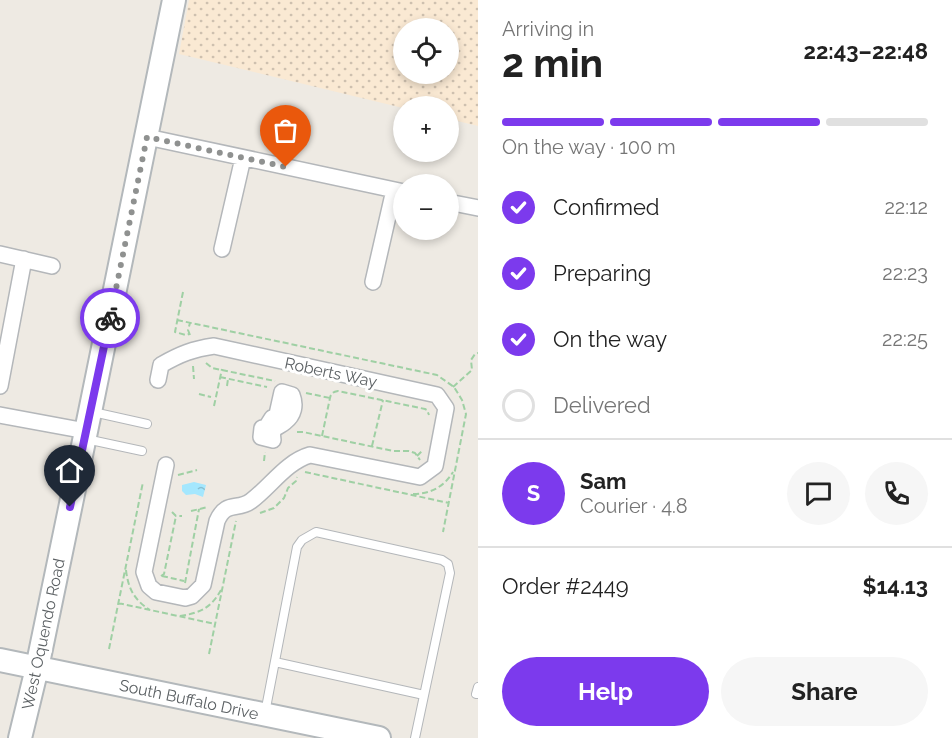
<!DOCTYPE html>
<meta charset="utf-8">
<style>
body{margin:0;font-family:Raleway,sans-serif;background:#f6f6f6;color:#222;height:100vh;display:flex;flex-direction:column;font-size:22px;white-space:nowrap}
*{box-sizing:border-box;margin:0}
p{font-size:20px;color:#767676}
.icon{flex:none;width:33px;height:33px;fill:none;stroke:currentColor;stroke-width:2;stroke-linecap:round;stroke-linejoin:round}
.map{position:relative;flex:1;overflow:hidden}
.drawer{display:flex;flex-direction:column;background:#fff;width:474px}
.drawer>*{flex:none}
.tools{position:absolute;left:393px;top:18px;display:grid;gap:12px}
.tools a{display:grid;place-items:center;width:66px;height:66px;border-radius:50%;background:#fff;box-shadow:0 3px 9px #0003;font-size:30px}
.pin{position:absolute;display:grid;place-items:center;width:51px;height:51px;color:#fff;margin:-62px -26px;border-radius:50% 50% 50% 0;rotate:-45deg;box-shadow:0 0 6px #0007}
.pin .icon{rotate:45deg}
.courier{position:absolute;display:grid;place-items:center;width:60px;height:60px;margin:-30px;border:4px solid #7c3aed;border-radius:50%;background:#fff;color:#222;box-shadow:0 2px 8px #0007}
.headline em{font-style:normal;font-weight:700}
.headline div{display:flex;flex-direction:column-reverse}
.headline{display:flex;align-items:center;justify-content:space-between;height:102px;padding:0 24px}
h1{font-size:39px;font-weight:700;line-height:45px}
.bar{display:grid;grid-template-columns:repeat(4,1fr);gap:9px 6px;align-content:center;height:72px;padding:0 24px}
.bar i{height:8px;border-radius:4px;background:#e0e0e0}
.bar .current{background:#7c3aed}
.bar p{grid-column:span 4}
.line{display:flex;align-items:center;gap:15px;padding:0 24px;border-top:2px solid #e0e0e0}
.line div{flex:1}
.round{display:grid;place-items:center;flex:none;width:63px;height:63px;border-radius:32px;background:#f6f6f6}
ol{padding:0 24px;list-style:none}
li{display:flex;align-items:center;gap:18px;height:66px}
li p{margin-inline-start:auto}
li .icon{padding:6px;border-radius:50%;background:#7c3aed;color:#fff;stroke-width:4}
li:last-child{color:#767676}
li i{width:33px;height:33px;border:3px solid #e0e0e0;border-radius:50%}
.action{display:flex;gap:12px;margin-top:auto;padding:12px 24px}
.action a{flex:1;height:69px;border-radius:36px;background:#7c3aed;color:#fff;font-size:24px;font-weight:700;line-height:69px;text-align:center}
.action a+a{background:#f6f6f6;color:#222}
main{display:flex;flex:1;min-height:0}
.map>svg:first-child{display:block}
.sand{fill:url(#sand-dots);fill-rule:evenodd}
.water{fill:url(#water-ripples)}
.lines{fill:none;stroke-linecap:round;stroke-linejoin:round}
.lane-casing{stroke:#b4b7ba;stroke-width:10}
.street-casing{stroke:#b4b7ba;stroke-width:18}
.secondary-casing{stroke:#b3b8bb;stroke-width:26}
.path{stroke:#9fd0a4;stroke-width:2;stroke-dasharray:6 3;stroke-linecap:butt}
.lane{stroke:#fff;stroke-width:8}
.street{stroke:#fff;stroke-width:15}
.secondary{stroke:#fff;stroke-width:22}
.done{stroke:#8f9190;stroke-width:6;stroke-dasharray:0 10.8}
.route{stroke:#7c3aed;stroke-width:8}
.labels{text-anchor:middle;stroke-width:6;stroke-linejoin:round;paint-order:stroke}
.street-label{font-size:16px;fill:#5c6164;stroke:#fff}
</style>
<main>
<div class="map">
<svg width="478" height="738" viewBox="0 0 478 738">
<defs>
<pattern id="sand-dots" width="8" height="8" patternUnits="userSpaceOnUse" patternTransform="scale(1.5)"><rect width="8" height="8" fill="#fae9d3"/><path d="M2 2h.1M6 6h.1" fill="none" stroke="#cec0af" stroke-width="1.8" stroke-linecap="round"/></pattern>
<pattern id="water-ripples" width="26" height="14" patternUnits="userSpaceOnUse" patternTransform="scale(1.5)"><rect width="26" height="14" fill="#a4e7fe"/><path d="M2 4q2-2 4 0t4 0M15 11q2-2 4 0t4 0" fill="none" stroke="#89bfd1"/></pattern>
</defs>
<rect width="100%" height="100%" fill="#eeeae3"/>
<path class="sand" d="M189,0H478V126L449,119L448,106H404L403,108L179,54ZM404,28H448V74H404Z"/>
<path class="water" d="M194,482L206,485L203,497L195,494L186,495L182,491V485Z"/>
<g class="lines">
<defs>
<path id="lane" d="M93,412L147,424
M86,439L142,451
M275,662L424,695
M478,687L476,694H478
M265,713L297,547L302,540L316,532L442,560L448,564L450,573L415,738"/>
<path id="street" d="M147,137L404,192
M448,202L478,208
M222,249L243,158
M0,254L52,266
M373,282L394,190
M158,380L161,365C180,354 193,349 214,346L437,395L446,408L435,466L420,477L310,455C286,462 271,486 251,501C238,511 226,500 217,521L203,585L192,596L185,598L156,592L149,586L144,572L166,465
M0,386L24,259
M282,392L292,395C296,405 294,415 285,422C277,429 271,426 273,440L261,437L262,428L265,429L272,418L276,419Z
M0,415L86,431"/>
<path id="secondary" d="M0,660L379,738
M20,738L37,668L90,412L174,0"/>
</defs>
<use href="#lane" class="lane-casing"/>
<use href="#street" class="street-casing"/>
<use href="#secondary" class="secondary-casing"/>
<path class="path" d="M183,292L175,332L186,335L189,334
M177,320L437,375L454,387L462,400L466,414L443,532
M190,335L188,330L190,323
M206,363L212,368L275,381
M193,366L194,379
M220,377L267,387
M227,386L228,379
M453,387L472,370L471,360L475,354L478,353
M306,393L330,398
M199,394L211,397
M214,406L222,369
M297,432H303L393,451H409L415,453L420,460
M322,436L330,398C331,393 333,392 338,391L425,409L427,410L429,415
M372,446L383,400
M417,456L423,450
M264,461L265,452
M305,472L449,503
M178,475L197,470
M413,494C430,494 444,487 453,472
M191,511L208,507
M172,512L176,516H182
M260,513L274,508L284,498L288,488L296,481L297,477
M126,570C128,588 134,600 150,610
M161,576L164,574L176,516
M162,576L184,581
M185,583L199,509
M118,603L215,624
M180,616C200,613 211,608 221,590
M109,649L143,482
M209,654L236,521"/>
<use href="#lane" class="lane"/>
<use href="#street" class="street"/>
<use href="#secondary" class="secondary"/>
</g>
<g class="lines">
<path class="done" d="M110,318L147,137L286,167"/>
<path class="route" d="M70,507L110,318"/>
</g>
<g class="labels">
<g class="street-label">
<text transform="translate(331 372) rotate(12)" y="6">Roberts Way</text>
<text transform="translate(43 634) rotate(-78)" y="6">West Oquendo Road</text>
<text transform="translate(189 699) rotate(12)" y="6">South Buffalo Drive</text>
</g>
</g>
</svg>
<div class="tools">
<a><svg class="icon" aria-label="locate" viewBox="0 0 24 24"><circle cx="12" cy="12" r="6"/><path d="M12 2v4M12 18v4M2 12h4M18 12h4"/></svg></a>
<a>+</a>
<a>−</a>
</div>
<div class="pin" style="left:286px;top:167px;background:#ea580c"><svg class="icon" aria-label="bag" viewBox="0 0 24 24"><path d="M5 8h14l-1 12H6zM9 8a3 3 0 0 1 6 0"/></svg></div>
<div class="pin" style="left:70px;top:507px;background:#1f2937"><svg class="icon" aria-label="home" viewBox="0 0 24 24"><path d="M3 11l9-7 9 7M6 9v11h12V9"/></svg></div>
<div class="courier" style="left:110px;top:318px"><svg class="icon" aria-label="bike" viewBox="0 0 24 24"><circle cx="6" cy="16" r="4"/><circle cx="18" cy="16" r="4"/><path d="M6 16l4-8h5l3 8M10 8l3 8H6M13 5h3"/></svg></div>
</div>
<section class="drawer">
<div class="headline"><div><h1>2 min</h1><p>Arriving in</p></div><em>22:43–22:48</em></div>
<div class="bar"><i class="current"></i><i class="current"></i><i class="current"></i><i></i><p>On the way · 100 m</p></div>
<ol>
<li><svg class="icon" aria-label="check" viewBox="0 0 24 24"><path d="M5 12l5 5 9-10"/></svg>Confirmed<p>22:12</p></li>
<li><svg class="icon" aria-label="check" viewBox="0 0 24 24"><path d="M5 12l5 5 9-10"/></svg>Preparing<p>22:23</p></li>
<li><svg class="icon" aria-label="check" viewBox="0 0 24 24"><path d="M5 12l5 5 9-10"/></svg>On the way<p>22:25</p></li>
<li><i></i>Delivered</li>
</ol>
<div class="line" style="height:108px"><b class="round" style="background:#7c3aed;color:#fff">S</b><div><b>Sam</b><p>Courier · 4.8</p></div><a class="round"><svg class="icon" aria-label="chat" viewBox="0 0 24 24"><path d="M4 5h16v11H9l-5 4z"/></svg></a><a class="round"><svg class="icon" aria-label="phone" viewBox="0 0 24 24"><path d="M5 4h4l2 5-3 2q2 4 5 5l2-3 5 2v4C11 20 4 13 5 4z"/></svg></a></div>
<div class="line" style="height:78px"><div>Order #2449</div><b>$14.13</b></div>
<div class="action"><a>Help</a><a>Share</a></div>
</section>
</main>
